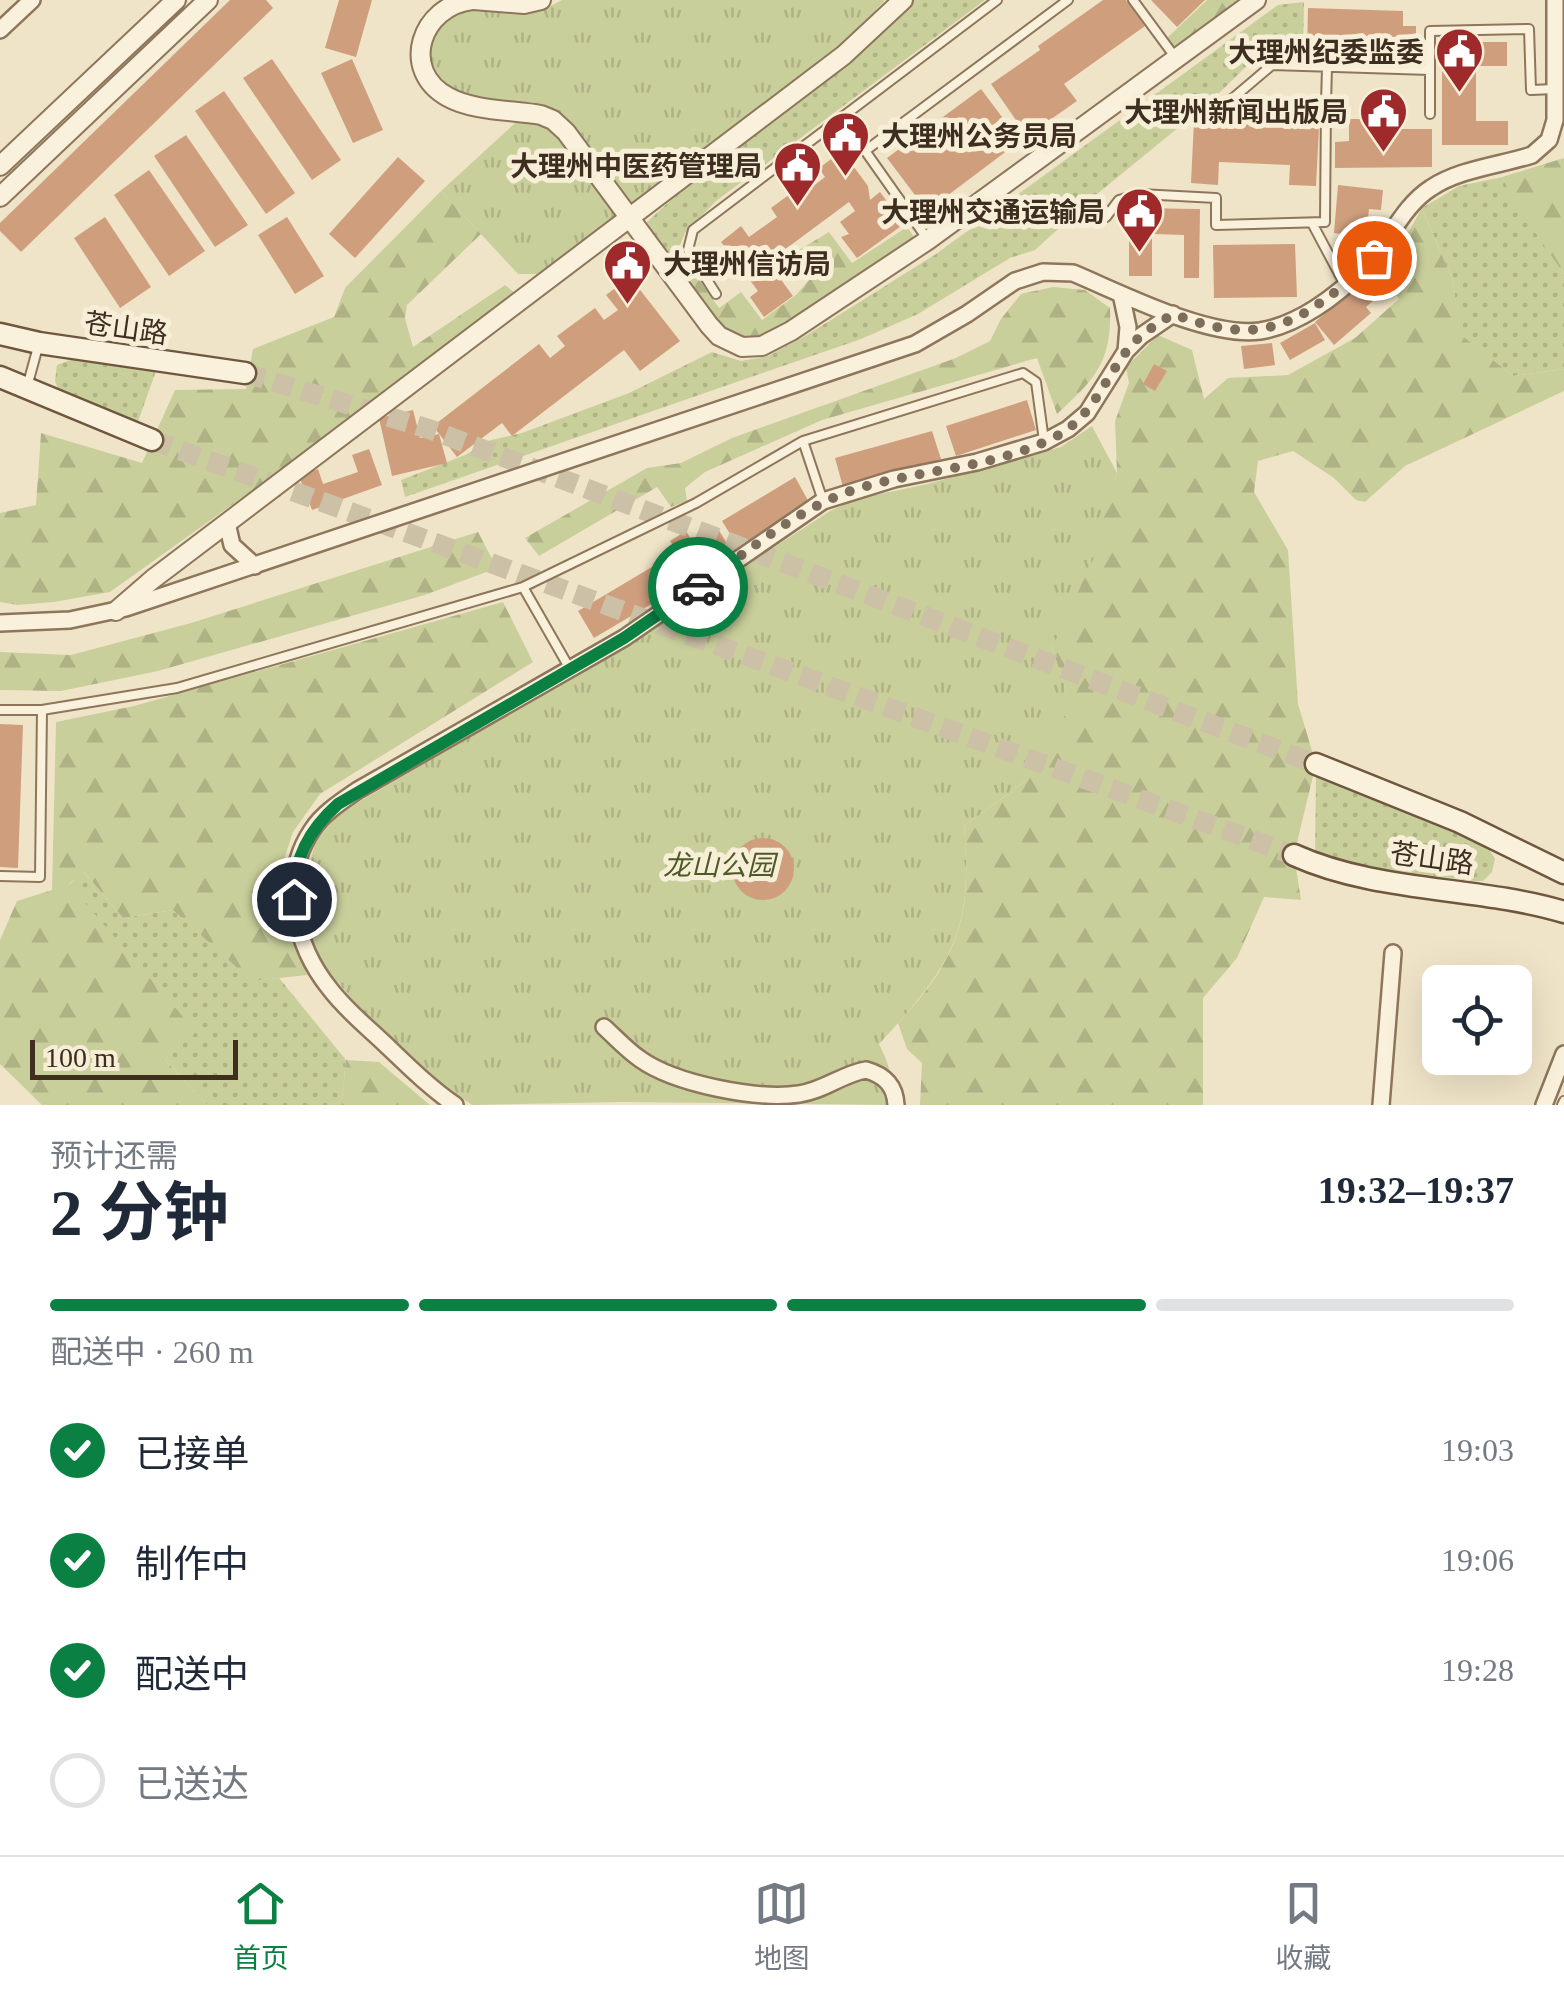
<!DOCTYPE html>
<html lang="zh">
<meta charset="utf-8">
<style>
body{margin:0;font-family:"Times New Roman","Noto Sans SC",serif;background:#f6f6f7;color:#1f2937;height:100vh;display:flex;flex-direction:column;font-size:38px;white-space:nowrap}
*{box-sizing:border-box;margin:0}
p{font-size:32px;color:#747a83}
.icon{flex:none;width:55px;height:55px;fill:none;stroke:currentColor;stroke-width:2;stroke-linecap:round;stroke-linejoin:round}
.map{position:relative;height:1105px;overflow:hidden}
.side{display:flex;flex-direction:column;background:#fff;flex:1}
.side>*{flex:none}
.controls{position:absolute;left:1422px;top:965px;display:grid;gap:20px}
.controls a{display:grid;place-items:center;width:110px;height:110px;border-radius:15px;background:#fff;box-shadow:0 10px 40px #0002;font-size:50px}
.scale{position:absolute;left:30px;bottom:25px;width:208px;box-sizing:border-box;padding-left:10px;border:5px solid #3d2e20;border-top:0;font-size:28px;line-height:35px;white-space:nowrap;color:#3d2e20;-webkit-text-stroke:8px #f7eed8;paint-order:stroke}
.pin{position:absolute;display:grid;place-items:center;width:85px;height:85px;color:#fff;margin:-42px;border:5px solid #fff;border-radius:50%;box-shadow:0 2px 10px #0007}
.courier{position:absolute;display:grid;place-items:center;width:100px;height:100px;margin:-50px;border:8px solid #0b8043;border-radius:50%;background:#fff;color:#222;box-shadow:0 2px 12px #0007}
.headline em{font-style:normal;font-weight:700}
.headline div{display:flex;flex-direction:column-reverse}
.headline{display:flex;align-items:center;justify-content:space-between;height:170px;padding:0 50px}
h1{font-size:65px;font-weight:700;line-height:75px}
.bar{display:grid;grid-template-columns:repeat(4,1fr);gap:15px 10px;align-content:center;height:120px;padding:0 50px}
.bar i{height:12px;border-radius:8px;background:#e0e1e3}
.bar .current{background:#0b8043}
.bar p{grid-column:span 4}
ol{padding:0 50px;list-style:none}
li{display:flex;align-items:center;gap:30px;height:110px}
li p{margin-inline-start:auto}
li .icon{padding:10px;border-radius:50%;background:#0b8043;color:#fff;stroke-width:4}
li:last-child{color:#747a83}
li i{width:55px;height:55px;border:5px solid #e0e1e3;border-radius:50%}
.tab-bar{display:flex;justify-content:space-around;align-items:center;height:140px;border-top:2px solid #e0e1e3;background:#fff;font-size:28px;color:#747a83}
.tab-bar a{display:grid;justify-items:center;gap:5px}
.tab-bar .current{color:#0b8043}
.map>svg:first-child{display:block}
.grass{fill:url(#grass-dots)}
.forest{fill:url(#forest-firs)}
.park{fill:url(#park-tufts)}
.building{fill:#cf9f7d}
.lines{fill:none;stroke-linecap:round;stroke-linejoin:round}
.secondary-tunnel{stroke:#ccc0a6;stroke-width:20;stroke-dasharray:20 10;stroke-linecap:butt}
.service-casing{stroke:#8d765c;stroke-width:12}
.minor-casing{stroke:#8d765c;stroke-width:20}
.tertiary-casing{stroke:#8d765c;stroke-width:22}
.secondary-casing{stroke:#6f573f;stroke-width:25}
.service{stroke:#faf1dc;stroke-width:8}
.minor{stroke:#faf1dc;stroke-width:15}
.tertiary{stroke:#faf1dc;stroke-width:18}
.secondary{stroke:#faf1dc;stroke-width:20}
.done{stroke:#7c6e5b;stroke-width:10;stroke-dasharray:0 18}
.route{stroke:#0b8043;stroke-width:12}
.labels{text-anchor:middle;stroke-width:10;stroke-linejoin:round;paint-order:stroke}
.poi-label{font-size:28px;font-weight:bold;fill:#3d2e20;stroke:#f7eed8;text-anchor:end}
.street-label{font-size:28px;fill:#3d2e20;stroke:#f7eed8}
.park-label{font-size:28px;font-style:italic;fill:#4d5a26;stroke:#f7eed8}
</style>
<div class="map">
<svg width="1564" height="1105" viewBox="0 0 1564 1105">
<defs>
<pattern id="grass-dots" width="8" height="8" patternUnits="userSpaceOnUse" patternTransform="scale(2.5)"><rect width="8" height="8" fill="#c9cf9b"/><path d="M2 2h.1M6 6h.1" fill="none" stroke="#aeb285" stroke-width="1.8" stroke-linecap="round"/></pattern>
<pattern id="forest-firs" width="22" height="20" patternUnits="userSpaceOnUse" patternTransform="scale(2.5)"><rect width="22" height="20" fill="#c9cf9b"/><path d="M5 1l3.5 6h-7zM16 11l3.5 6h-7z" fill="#aeb285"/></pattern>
<pattern id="park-tufts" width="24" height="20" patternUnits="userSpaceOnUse" patternTransform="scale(2.5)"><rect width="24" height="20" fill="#c9cf9b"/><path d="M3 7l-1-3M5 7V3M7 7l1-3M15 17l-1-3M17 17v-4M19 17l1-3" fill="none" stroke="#aeb285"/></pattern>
</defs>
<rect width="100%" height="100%" fill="#f0e4c8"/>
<path class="grass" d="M914,0H985L716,201L685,233L672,265L645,224C683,188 723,155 764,123C816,84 872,50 914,0Z
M1304,2L1303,52L1259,54L1212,100L1091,199L1035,250L1010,258L918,314L861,339L405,497L401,480L465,455L491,440L522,433L629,393L712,352L741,361L768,356L807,335L936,254L1278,5Z
M1502,177L1518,206L1564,274V369L1513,376L1459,334L1453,281L1422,208L1459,186Z
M78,357L156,371L135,430L60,394L55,381L57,365Z
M1316,776L1424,816L1487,846L1495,859L1492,872L1483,881H1473L1361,866L1315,854Z
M83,871L123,918L173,910L252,980L279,978L346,1060L342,1099L334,1105H207L165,1060L195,1032L69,885Z"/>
<path class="forest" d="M1207,0H1244L1176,48L1167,38Z
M1564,158V274L1517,206L1502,177Z
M441,191L481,234L407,305L405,318L413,347L505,285L515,293L355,417L110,592L54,602L17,605L0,602V513L36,505L41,433L142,463L175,390L246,389L253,349L334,317L345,288Z
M1422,208L1453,281L1460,334L1513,376L1564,369V391L1405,466L1365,502L1356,500L1334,478L1293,451L1258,461L1254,492L1288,550L1298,704L1316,764L1294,855L1301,900L1264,897L1237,958L1203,998V1105H920L922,1063L907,1049L898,1023C960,957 972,915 964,826L1024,782L1067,693L1052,648L1059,628L1038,652L1117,474L1115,421L1129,383L1126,367L1158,335L1192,350L1204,399L1228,378L1288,375L1355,338L1399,299L1379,268L1399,249Z
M907,227L917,241L771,334L748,340L720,330L672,265L678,249L719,308L741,292L762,320L796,295L810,279L794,253L829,232L852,263Z
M1053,287L1085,290L1110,308C1112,362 1095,379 1057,414L1037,358L822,420L705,472L685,488L687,501L671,507L657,487L539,556L525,538L647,468L681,463L732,438L956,358L990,341L1001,319L1021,294Z
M478,532L497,568L425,595L158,671L61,691L0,690V652L71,655L191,623Z
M503,602L533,662L320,794L293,832L281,869L307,975L252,981L173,910L123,918L84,872L69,884L196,1032L165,1060L207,1105H42L0,1064V940L17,901L52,890L56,722L134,706Z
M346,1060L379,1062L430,1105H334L342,1099Z"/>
<path class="park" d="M562,0H885L854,34L674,175L538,274H518L441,191L537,103C506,99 463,103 441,78C418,52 436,10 470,7C506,4 527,21 562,0Z
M1092,426L1117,473L1106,503L1097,551L1052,648L1067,693V712L1024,782L964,826C974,934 950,967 879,1044C890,1066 895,1081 888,1105L622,1102L472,1105L434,1079L356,1004L320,961L312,943L305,888L315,841L340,813L589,667L830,511L857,499L927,484L1061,447Z"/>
<path class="building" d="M230,0H266L273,8L21,252L0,231V223Z
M339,0H372L356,57L325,48Z
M1103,0H1126L1145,26L1064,84L1077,101L1027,136L991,84L1040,50L1038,46Z
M1151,0H1205L1177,27Z
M1308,8L1403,11V26H1416V53L1307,49Z
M1442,42H1507V66H1476V121H1508V145H1442Z
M272,59L341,160L312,180L243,78Z
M352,59L383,130L353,143L321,73Z
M981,89L1020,141L927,211L887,158Z
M224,91L295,193L266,214L195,111Z
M1349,119H1374V129H1432V167L1335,168V142L1349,141Z
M1194,121L1319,128L1316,186L1289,185L1290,165L1219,162L1218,185L1191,183Z
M186,135L248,225L215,247L154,156Z
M842,151L868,186L870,200L880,192L904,224L857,258L841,237L849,234L840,222L855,211L849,202L768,262L793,296L764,317L750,297L758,291L721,242L741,226L749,237L777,217L771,208L798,188L803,194L825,177L819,168Z
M398,157L425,181L355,258L329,234Z
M149,170L205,251L169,276L114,195Z
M1338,185L1383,190L1381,210L1369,209L1366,237L1334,233Z
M1129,208L1200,209L1199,278H1184V235L1152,234V276H1129Z
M105,217L151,287L120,308L74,238Z
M287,217L324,276L295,294L258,235Z
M1295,244L1297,297L1214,298L1213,245Z
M1373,273L1386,289L1366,307L1371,313L1334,345L1315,322Z
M630,277L680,341L640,371L624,350L512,436L502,423L457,457L433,426L539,344L550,358L565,346L557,336L595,308L604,320L618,310L606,295Z
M1315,323L1325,340L1290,360L1280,343Z
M1272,343L1275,365L1244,369L1241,346Z
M1154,364L1167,371L1155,391L1143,384Z
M1027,400L1036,430L956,456L946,426Z
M413,410L420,438L439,434L447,463L392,476L379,418Z
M932,431L941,459L843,487L835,458Z
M369,449L382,485L312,510L299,476L318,469L323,484L358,472L352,455Z
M795,477L810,504L738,547L722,521Z
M718,529L731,550L691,575L685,567L692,580L594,638L578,611L677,552L670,541L686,531L694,544Z
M0,724L23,725L18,868L0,867Z
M732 869a31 31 0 1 1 62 0a31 31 0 1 1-62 0Z"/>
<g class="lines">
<path class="secondary-tunnel" d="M245,373L429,429L1316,764
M152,440L1294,855"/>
<defs>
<path id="service" d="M1133,0L1175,57
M1327,67L1326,104H1226L1272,65L1430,70
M1430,114V31L1529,29L1531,90L1555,89
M842,118L928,240
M865,151L1068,0
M1106,217L1119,200L1140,194L1216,198V225L1325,222L1326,104
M1312,223L1345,285
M716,294L688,250L693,230L997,0
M27,387L39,343
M803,441L823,501
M523,587L570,669
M0,710H42L177,688L523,587L696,503L803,441L1023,373L1036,382L1044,441
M0,876L40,877L42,710
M1562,1105L1564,1101"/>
<path id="minor" d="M0,30L32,0
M1126,351L1141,336L1173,314
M227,523L232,545L255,566
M0,623L70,620L126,608L915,344L967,314L1015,281L1043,272L1073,273C1121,293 1208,338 1260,331C1298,325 1337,296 1363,269C1388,245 1401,207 1431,188C1459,169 1501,165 1532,155L1549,140L1555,120V0
M604,1027C616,1038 627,1050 640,1059C675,1084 757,1100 799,1094C823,1091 842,1074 866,1070C884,1075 895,1085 896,1105
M455,1105C429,1087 407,1065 385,1044C366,1026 346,1010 330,989C295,946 279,879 312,830C323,813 342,801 358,790L624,638L823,501L894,479L977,462L1044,442L1068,429L1087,413L1126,351L1128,327L1121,294
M1381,1105L1393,953
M1544,1105L1564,1054"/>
<path id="tertiary" d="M472,0C421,6 399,70 448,97C473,111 512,110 541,115L553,120L566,132L709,325L719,336L742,347L762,346L791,331L928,240L1256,0
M474,0L524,4L541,0
M0,166L176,0
M0,197L208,0
M116,611L153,579L844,55L903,0"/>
<path id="secondary" d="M0,334L39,343L245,373
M0,377L152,440
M1316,764L1460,822L1564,873
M1294,855C1378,893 1477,886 1564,912"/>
</defs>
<use href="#service" class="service-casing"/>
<use href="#minor" class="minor-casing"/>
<use href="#tertiary" class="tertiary-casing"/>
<use href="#secondary" class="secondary-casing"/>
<use href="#service" class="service"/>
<use href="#minor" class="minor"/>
<use href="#tertiary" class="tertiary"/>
<use href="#secondary" class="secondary"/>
</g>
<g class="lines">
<path class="done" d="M698,587C749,551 800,506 860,488C923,469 994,468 1053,438C1091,419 1102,384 1126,352C1138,335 1156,325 1173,314C1230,335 1269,339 1320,303C1340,289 1357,276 1374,258"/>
<path class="route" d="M294,899C293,859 309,830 338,804L624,638L698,587"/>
</g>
<defs>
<symbol id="civic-pin" viewBox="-11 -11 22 30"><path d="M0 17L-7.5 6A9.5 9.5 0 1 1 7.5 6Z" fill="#9e2a2b" stroke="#f7eed8"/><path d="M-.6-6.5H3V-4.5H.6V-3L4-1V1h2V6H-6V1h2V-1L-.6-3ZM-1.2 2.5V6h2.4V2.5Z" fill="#fff"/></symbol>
</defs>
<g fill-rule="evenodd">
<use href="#civic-pin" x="1432" y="24" width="55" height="75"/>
<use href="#civic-pin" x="1356" y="84" width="55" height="75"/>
<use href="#civic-pin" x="818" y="108" width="55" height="75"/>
<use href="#civic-pin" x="770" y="138" width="55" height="75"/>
<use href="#civic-pin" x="1112" y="184" width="55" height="75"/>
<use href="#civic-pin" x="600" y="236" width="55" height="75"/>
</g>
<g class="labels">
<g class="poi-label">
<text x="1424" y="62">大理州纪委监委</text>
<text x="1348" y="122">大理州新闻出版局</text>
<text x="881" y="146" text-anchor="start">大理州公务员局</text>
<text x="762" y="176">大理州中医药管理局</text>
<text x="1105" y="222">大理州交通运输局</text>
<text x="663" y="274" text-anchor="start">大理州信访局</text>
</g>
<g class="street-label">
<text transform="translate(126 328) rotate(8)" y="10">苍山路</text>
<text transform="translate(1432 858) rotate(8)" y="10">苍山路</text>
</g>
<g class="park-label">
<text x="719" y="875">龙山公园</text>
</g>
</g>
</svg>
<div class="controls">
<a><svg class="icon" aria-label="locate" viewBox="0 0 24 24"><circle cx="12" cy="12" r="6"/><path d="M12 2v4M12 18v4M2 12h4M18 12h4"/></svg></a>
</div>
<div class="scale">100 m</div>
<div class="pin" style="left:1374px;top:258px;background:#ea580c"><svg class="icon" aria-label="bag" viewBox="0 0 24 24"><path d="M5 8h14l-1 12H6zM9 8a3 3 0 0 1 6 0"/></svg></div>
<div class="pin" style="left:294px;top:899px;background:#1f2937"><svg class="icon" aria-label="home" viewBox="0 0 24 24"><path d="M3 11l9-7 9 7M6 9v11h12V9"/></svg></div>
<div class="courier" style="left:698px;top:587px"><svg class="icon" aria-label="car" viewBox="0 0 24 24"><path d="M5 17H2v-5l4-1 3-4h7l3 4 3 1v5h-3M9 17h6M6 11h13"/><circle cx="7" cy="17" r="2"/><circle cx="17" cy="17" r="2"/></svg></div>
</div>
<section class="side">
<div class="headline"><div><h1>2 分钟</h1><p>预计还需</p></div><em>19:32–19:37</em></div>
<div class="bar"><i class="current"></i><i class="current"></i><i class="current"></i><i></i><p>配送中 · 260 m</p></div>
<ol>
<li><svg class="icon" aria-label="check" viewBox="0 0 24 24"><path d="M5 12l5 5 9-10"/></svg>已接单<p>19:03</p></li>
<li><svg class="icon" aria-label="check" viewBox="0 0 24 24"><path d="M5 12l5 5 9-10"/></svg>制作中<p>19:06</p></li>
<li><svg class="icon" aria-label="check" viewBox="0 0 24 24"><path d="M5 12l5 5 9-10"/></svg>配送中<p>19:28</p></li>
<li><i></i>已送达</li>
</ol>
</section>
<nav class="tab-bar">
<a class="current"><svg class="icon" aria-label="home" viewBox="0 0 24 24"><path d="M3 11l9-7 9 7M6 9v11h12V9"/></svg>首页</a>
<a><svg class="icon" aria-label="map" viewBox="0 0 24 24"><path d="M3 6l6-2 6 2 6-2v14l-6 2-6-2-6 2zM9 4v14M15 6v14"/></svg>地图</a>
<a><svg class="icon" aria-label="saved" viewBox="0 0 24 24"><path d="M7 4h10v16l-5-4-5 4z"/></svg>收藏</a>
</nav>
